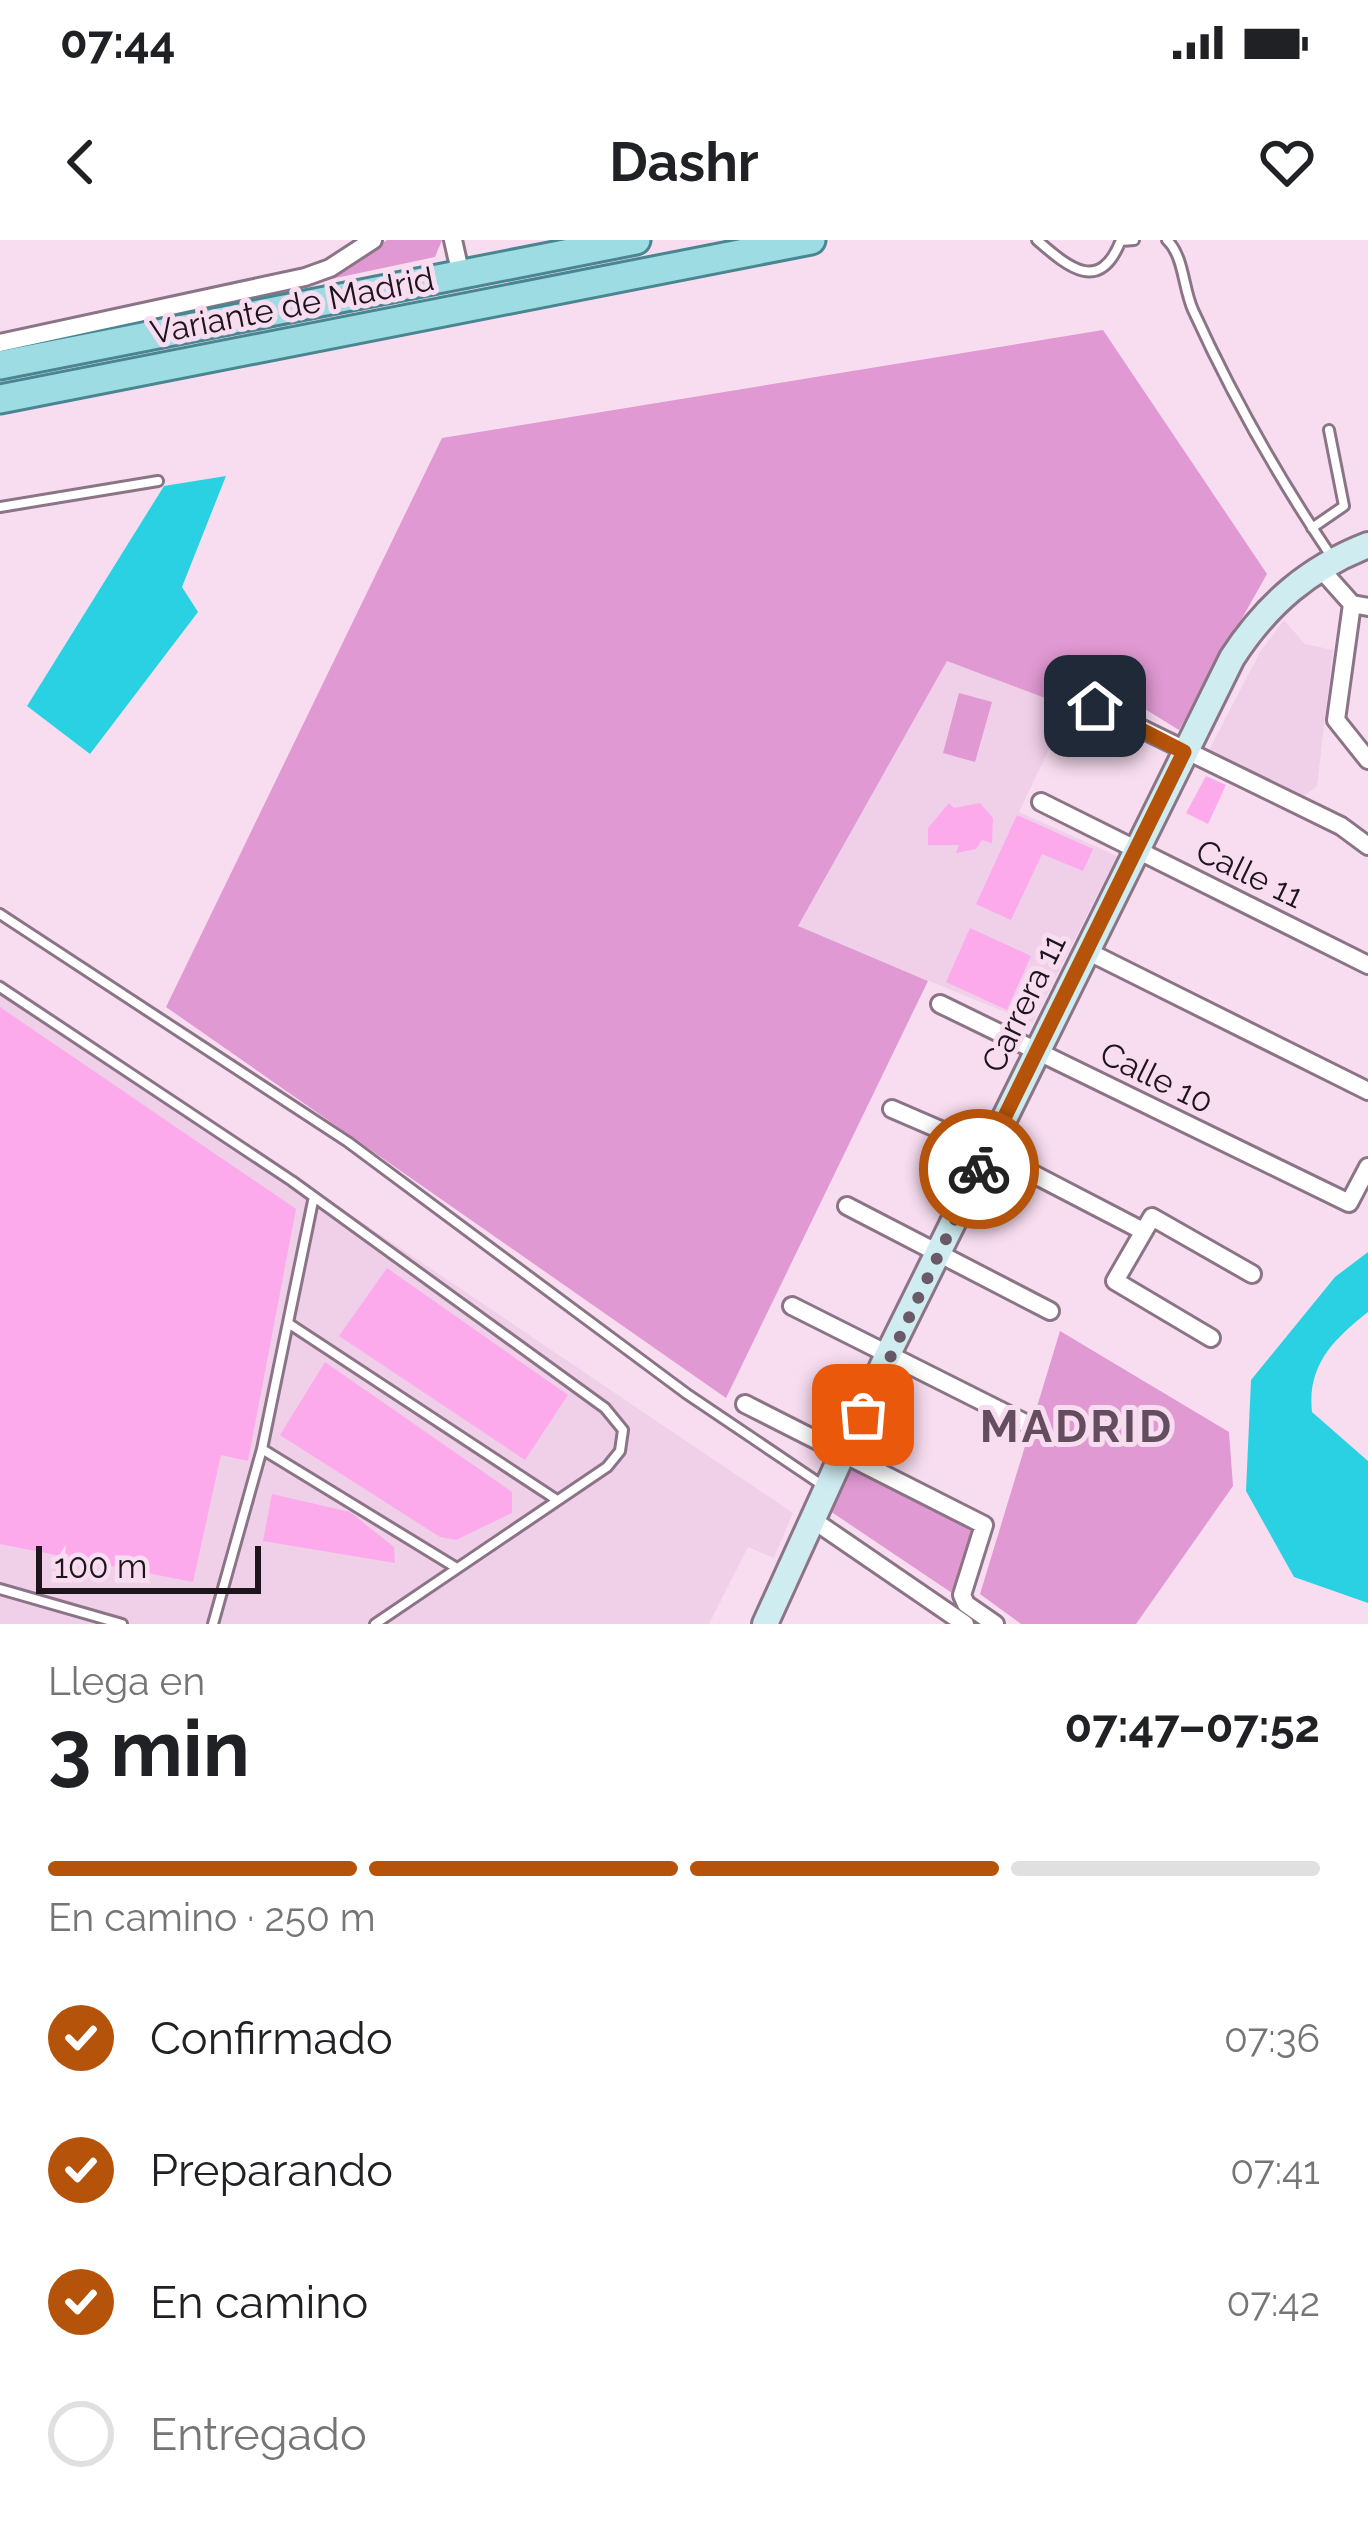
<!DOCTYPE html>
<html lang="es">
<meta charset="utf-8">
<style>
body{margin:0;font-family:Raleway,sans-serif;background:#f2f2f2;color:#202124;height:100vh;display:flex;flex-direction:column;font-size:45px;white-space:nowrap}
*{box-sizing:border-box;margin:0}
p{font-size:39px;color:#757577}
.icon{flex:none;width:66px;height:66px;fill:none;stroke:currentColor;stroke-width:2;stroke-linecap:round;stroke-linejoin:round}
.map{position:relative;height:1384px;overflow:hidden}
.drawer{display:flex;flex-direction:column;background:#fff;flex:1}
.drawer>*{flex:none}
.scale{position:absolute;left:36px;bottom:30px;width:225px;box-sizing:border-box;padding-left:12px;border:6px solid #1e141c;border-top:0;font-size:33px;line-height:42px;white-space:nowrap;color:#1e141c;-webkit-text-stroke:9px #f8ddf1;paint-order:stroke}
.pin{position:absolute;display:grid;place-items:center;width:102px;height:102px;color:#fff;margin:-51px;border-radius:24px;box-shadow:0 6px 18px #0006}
.courier{position:absolute;display:grid;place-items:center;width:120px;height:120px;margin:-60px;border:9px solid #b45309;border-radius:50%;background:#fff;color:#222;box-shadow:0 3px 15px #0007}
.summary em{font-style:normal;font-weight:700}
.summary div{display:flex;flex-direction:column-reverse}
.summary{display:flex;align-items:center;justify-content:space-between;height:204px;padding:0 48px}
h1{font-size:78px;font-weight:700;line-height:90px}
.bar{display:grid;grid-template-columns:repeat(4,1fr);gap:18px 12px;align-content:center;height:144px;padding:0 48px}
.bar i{height:15px;border-radius:9px;background:#e0e0e0}
.bar .current{background:#b45309}
.bar p{grid-column:span 4}
ol{padding:0 48px;list-style:none}
li{display:flex;align-items:center;gap:36px;height:132px}
li p{margin-inline-start:auto}
li .icon{padding:12px;border-radius:50%;background:#b45309;color:#fff;stroke-width:4}
li:last-child{color:#757577}
li i{width:66px;height:66px;border:6px solid #e0e0e0;border-radius:50%}
.status{display:flex;justify-content:space-between;align-items:center;height:84px;padding:0 60px;background:#fff;direction:ltr}
.status svg{height:33px;fill:currentColor}
header{display:flex;justify-content:space-between;align-items:center;height:156px;padding:0 48px;background:#fff;font-size:54px;font-weight:700}
.map>svg:first-child{display:block}
.built{fill:#f0cfe9}
.green{fill:#e099d2}
.water{fill:#29d1e2}
.building{fill:#fdaaec}
.lines{fill:none;stroke-linecap:round;stroke-linejoin:round}
.lane-casing{stroke:#8c7487;stroke-width:14}
.street-casing{stroke:#8c7487;stroke-width:22}
.secondary-casing{stroke:#8c7487;stroke-width:30}
.primary-casing{stroke:#488691;stroke-width:33}
.lane{stroke:#fff;stroke-width:8}
.street{stroke:#fff;stroke-width:16}
.secondary{stroke:#cfedf1;stroke-width:24}
.primary{stroke:#9edce3;stroke-width:27}
.done{stroke:#6a5a67;stroke-width:12;stroke-dasharray:0 21.6}
.route{stroke:#b45309;stroke-width:15}
.labels{text-anchor:middle;stroke-width:10;stroke-linejoin:round;paint-order:stroke}
.street-label{font-size:33px;fill:#1e141c;stroke:#f8ddf1}
.district-label{font-size:45px;font-weight:bold;letter-spacing:3px;fill:#634d5e;stroke:#f8ddf1}
</style>
<div class="status"><b>07:44</b><svg viewBox="0 0 49 12"><path d="M0 12V9h3v3zM5 12V6h3v6zM10 12V3h3v9zM15 12V0h3v12zM26 1h20v11H26zM47 4h2v5h-2z"/></svg></div>
<header><svg class="icon" aria-label="back" viewBox="0 0 24 24"><path d="M15 5l-7 7 7 7"/></svg>Dashr<svg class="icon" aria-label="heart" viewBox="0 0 24 24"><path d="M12 20l-8-8c-3-5 5-10 8-4 3-6 11-1 8 4z"/></svg></header>
<div class="map">
<svg width="1368" height="1384" viewBox="0 0 1368 1384">
<rect width="100%" height="100%" fill="#f8ddf1"/>
<path class="built" d="M1284,380L1305,404L1333,410L1317,546L1304,556L1208,512L1260,412Z
M947,420L1069,467L1019,572L1117,616L1032,783L797,687Z
M0,738L793,1273L774,1318L748,1307L709,1384H0Z"/>
<path class="green" d="M387,0H442L435,17L331,39Z
M1103,90L1267,334L1179,490L1088,434L1069,467L947,421L798,686L928,741L726,1158L166,767L442,198Z
M959,453L992,462L975,522L943,513Z
M1060,1091L1229,1192L1233,1246L1136,1384H1021L980,1354Z
M853,1226L982,1290L955,1355L830,1271Z"/>
<path class="water" d="M226,236L182,347L198,372L90,514L27,466L164,246Z
M1368,1012V1072C1333,1100 1307,1125 1312,1172L1368,1221V1363L1294,1337L1246,1251L1251,1140L1335,1037Z"/>
<path class="building" d="M1206,536L1226,545L1208,584L1186,573Z
M949,563L954,568L980,563L993,578L992,603L982,600L976,609L956,613L959,605H928V588Z
M1017,575L1093,609L1083,631L1042,614L1011,680L976,664Z
M970,688L1031,716L1007,770L946,742Z
M0,767L296,969L248,1221L221,1215L193,1342L0,1304Z
M387,1028L568,1155L525,1220L339,1096Z
M325,1122L512,1252V1273L456,1300L440,1297L280,1195Z
M272,1254L350,1272L394,1307L395,1323L263,1301Z"/>
<g class="lines">
<defs>
<path id="lane" d="M1037,0C1069,28 1100,54 1121,0
M1167,0C1184,16 1183,48 1193,70C1232,156 1278,237 1331,316
M1121,1L1134,0
M0,267L158,241
M1312,288L1344,266L1329,190
M0,674L348,902L687,1154L822,1245
M0,747L292,941L605,1168L623,1190L620,1211L607,1227L375,1384
M288,1083L557,1260
M262,1209L455,1327
M0,1349L122,1384
M213,1384L262,1209L313,961"/>
<path id="street" d="M453,0L460,31
M0,103L305,37L330,28L373,0
M1319,327L1352,364L1368,367
M1352,364L1336,480L1368,520
M1095,466L1341,586L1368,606
M1041,562L1368,725
M1085,710L1368,851
M940,764L1349,963L1368,927
M892,869L987,910L1143,991
M847,966L1050,1071
M792,1066L1031,1186
M1211,1098L1115,1041L1152,977L1252,1034
M745,1164L984,1285L962,1355L966,1364L995,1384
M816,1282L965,1384"/>
<path id="secondary" d="M765,1384L888,1114L1232,418C1267,364 1309,328 1368,305"/>
<path id="primary" d="M0,125L636,0
M0,159L811,0"/>
</defs>
<use href="#lane" class="lane-casing"/>
<use href="#street" class="street-casing"/>
<use href="#secondary" class="secondary-casing"/>
<use href="#primary" class="primary-casing"/>
<use href="#lane" class="lane"/>
<use href="#street" class="street"/>
<use href="#secondary" class="secondary"/>
<use href="#primary" class="primary"/>
</g>
<g class="lines">
<path class="done" d="M863,1175L979,929"/>
<path class="route" d="M979,929L1184,512L1095,466"/>
</g>
<g class="labels">
<g class="street-label">
<text transform="translate(292 65) rotate(-11)" y="12">Variante de Madrid</text>
<text transform="translate(1250 633) rotate(26)" y="12">Calle 11</text>
<text transform="translate(1023 763) rotate(-64)" y="12">Carrera 11</text>
<text transform="translate(1157 837) rotate(26)" y="12">Calle 10</text>
</g>
<g class="district-label">
<text x="1077" y="1202">MADRID</text>
</g>
</g>
</svg>
<div class="scale">100 m</div>
<div class="pin" style="left:863px;top:1175px;background:#ea580c"><svg class="icon" aria-label="bag" viewBox="0 0 24 24"><path d="M5 8h14l-1 12H6zM9 8a3 3 0 0 1 6 0"/></svg></div>
<div class="pin" style="left:1095px;top:466px;background:#1f2937"><svg class="icon" aria-label="home" viewBox="0 0 24 24"><path d="M3 11l9-7 9 7M6 9v11h12V9"/></svg></div>
<div class="courier" style="left:979px;top:929px"><svg class="icon" aria-label="bike" viewBox="0 0 24 24"><circle cx="6" cy="16" r="4"/><circle cx="18" cy="16" r="4"/><path d="M6 16l4-8h5l3 8M10 8l3 8H6M13 5h3"/></svg></div>
</div>
<section class="drawer">
<div class="summary"><div><h1>3 min</h1><p>Llega en</p></div><em>07:47–07:52</em></div>
<div class="bar"><i class="current"></i><i class="current"></i><i class="current"></i><i></i><p>En camino · 250 m</p></div>
<ol>
<li><svg class="icon" aria-label="check" viewBox="0 0 24 24"><path d="M5 12l5 5 9-10"/></svg>Confirmado<p>07:36</p></li>
<li><svg class="icon" aria-label="check" viewBox="0 0 24 24"><path d="M5 12l5 5 9-10"/></svg>Preparando<p>07:41</p></li>
<li><svg class="icon" aria-label="check" viewBox="0 0 24 24"><path d="M5 12l5 5 9-10"/></svg>En camino<p>07:42</p></li>
<li><i></i>Entregado</li>
</ol>
</section>
